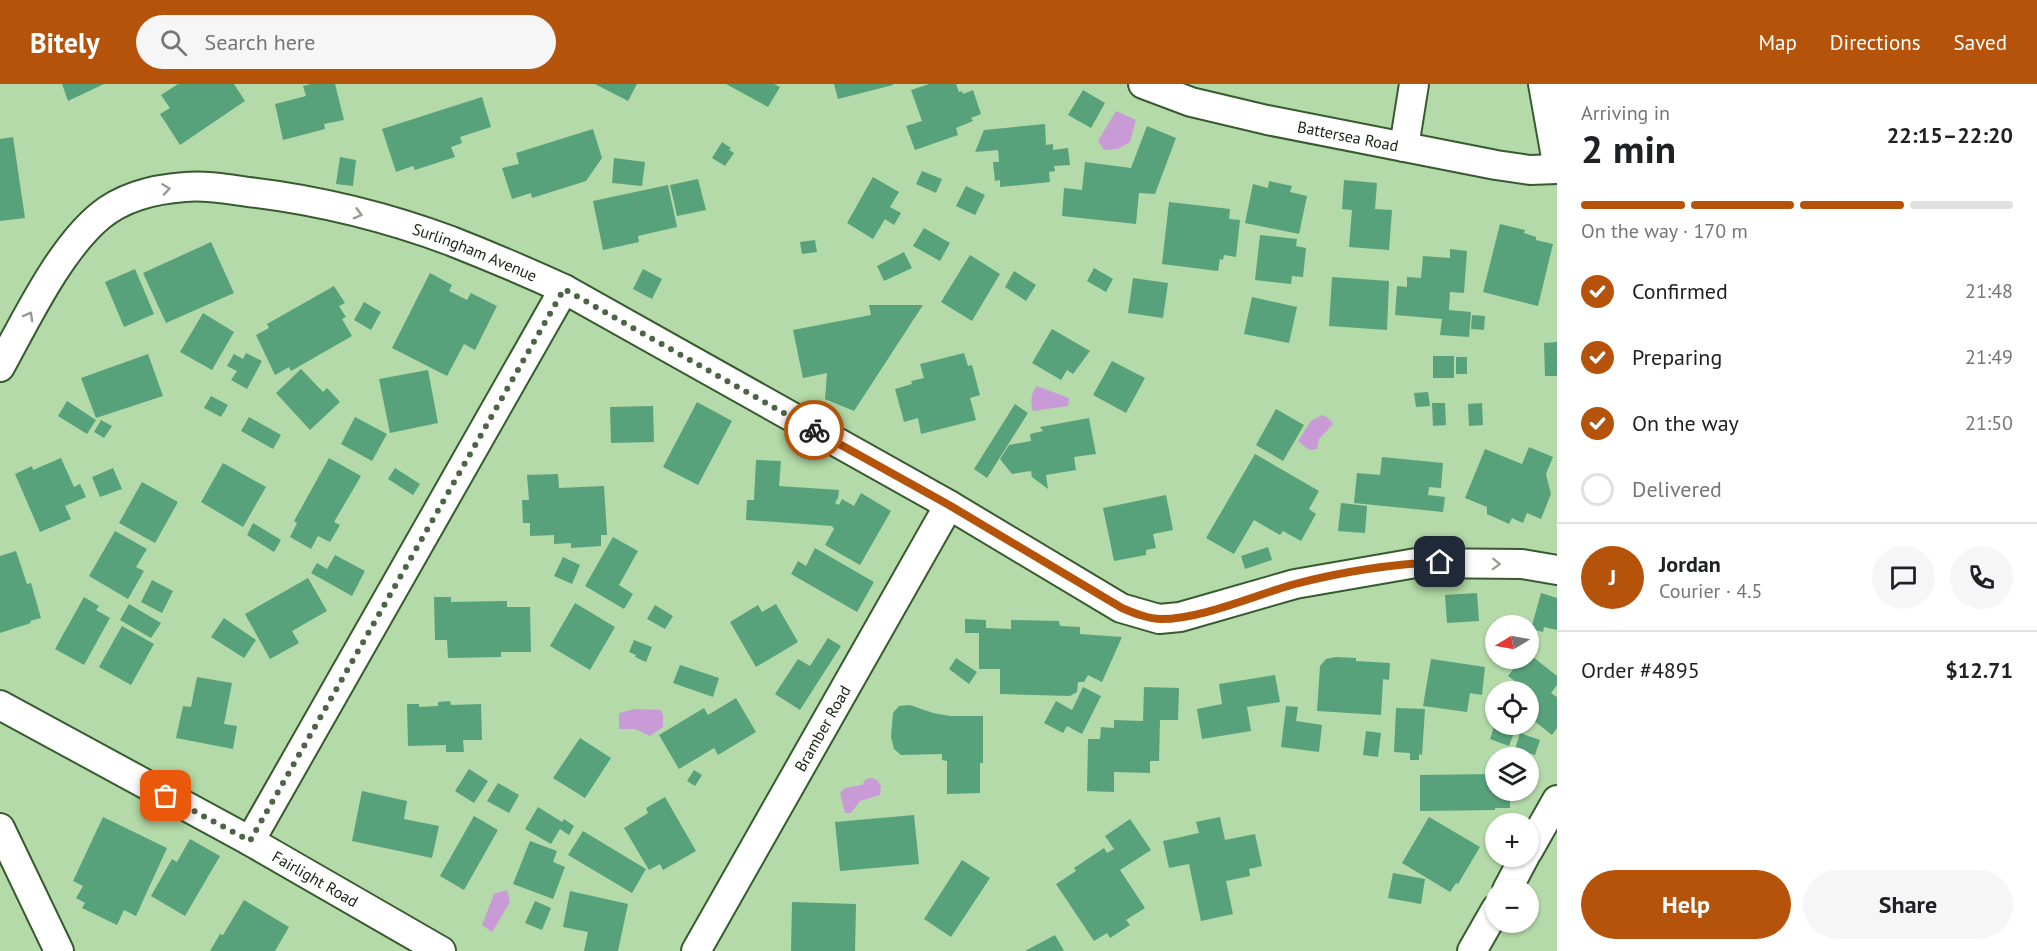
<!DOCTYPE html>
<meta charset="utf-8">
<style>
body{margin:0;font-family:"PT Sans",sans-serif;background:#f6f6f6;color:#202124;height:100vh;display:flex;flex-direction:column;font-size:22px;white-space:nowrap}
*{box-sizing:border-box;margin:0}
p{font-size:20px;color:#757577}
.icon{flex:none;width:33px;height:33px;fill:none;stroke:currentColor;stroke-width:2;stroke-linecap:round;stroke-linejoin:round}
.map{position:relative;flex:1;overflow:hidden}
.details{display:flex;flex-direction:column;background:#fff;width:480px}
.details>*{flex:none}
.needle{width:39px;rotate:260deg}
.controls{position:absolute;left:1485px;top:531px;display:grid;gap:12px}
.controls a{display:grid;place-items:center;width:54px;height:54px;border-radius:50%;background:#fff;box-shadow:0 2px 4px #0004;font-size:30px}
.pin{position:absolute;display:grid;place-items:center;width:51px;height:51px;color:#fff;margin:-26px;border-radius:12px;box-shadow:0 3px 9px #0006}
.courier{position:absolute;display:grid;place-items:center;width:60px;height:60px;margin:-30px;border:4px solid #b45309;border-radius:50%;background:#fff;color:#222;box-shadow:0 2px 8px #0007}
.overview em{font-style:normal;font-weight:700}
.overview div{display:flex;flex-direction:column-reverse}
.overview{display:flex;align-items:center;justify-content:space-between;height:102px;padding:0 24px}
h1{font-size:39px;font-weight:700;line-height:45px}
.bar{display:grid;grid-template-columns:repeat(4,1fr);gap:9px 6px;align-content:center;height:72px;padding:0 24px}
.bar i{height:8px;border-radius:4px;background:#e0e0e0}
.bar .on{background:#b45309}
.bar p{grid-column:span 4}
.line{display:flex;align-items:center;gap:15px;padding:0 24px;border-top:2px solid #e0e0e0}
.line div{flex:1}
.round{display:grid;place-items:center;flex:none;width:63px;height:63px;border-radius:32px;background:#f6f6f6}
ol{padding:0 24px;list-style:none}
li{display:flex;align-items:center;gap:18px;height:66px}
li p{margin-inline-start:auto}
li .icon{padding:6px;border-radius:50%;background:#b45309;color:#fff;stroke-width:4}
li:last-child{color:#757577}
li i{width:33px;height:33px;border:3px solid #e0e0e0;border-radius:50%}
.action{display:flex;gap:12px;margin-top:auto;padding:12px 24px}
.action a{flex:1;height:69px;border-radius:36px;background:#b45309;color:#fff;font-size:24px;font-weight:700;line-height:69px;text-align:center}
.action a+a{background:#f6f6f6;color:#202124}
header{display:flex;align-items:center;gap:36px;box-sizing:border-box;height:84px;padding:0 30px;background:#b45309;color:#fff}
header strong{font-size:28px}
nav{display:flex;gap:33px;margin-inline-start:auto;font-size:21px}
.search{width:420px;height:54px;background:#f6f6f6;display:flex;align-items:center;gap:15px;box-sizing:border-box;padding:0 21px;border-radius:33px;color:#757577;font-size:22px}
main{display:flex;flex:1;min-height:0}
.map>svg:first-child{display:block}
.water{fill:#c99bd6}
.building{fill:#58a27b}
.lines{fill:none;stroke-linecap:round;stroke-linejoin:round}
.street-casing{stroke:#375a2e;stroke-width:32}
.street{stroke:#fff;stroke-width:28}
.oneway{stroke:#969c94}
.done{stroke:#4d6446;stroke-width:6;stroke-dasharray:0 10.8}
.route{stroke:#b45309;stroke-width:8}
.labels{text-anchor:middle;stroke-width:6;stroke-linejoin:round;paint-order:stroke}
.street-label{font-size:16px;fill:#162412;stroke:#c0e8b5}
</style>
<header>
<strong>Bitely</strong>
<div class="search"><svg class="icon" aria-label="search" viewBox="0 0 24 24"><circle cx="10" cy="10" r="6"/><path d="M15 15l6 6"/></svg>Search here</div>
<nav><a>Map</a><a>Directions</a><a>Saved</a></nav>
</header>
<main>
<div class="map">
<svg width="1557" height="867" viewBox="0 0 1557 867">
<rect width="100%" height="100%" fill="#b3daa8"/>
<path class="water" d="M1116,27L1136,36L1130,58L1118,65L1104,66L1098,57Z
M1037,302L1069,314L1068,322L1033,327C1030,318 1031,309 1037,302Z
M1322,331L1327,333L1333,340L1319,355L1317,365L1309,366L1298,357L1311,337Z
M635,625L661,626L663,631V643L650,652L635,645H619V629Z
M872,694L877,696L881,702L880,711L860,717L851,729H845L840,709L845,704L862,701L866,695Z
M507,806L510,818L492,848L482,841L494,810Z"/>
<path class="building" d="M62,0H104L68,17Z
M178,0H234L245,17L180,61L160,30L170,24L161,11Z
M311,0H335L344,36L324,40L325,45L283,56L275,20L306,12L303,2Z
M595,0H637L628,17Z
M726,0H774L780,3L768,23Z
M834,0H893V1L838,15Z
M929,0H956L959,8L962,7L963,10L973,6L981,30L971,34L973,37L956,44L958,51L915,66L906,42L922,37L911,6Z
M1083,6L1105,19L1091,44L1068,31Z
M482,13L491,43L460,53L462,59L451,63L455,73L415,86L413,82L396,88L382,45Z
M1045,40L1046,61L1053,60V66L1068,64L1070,81L1054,82L1055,87L1049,88L1050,98L1000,103V96L995,97L993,78H999L998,66L975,68L984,46Z
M1147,42L1176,54L1155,110L1139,109L1136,140L1062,132L1064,104L1082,106L1085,78L1131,84Z
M593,45L602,74L586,97L532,114L531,109L512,115L502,84L519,80L516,69Z
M13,53L25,134L0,137V55Z
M722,58L731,64L729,66L734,69L725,82L712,74Z
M340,73L356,76L353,102L336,100Z
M614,74L645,78L642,102L612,99Z
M922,87L942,95L936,109L916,100Z
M873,93L899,108L890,123L901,129L894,141L885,135L873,155L847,139Z
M698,95L706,126L677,132L670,101Z
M1344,96L1377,99L1375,125L1392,126L1389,166L1349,163L1352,126L1342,125Z
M1269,97L1292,102L1290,108L1307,112L1299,150L1245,139L1253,100L1268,104Z
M668,101L677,143L638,152L639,158L603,166L593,117Z
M966,102L985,111L975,131L956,122Z
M1169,118L1230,125L1229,135L1240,136L1236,173L1224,171L1223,176L1220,175L1218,187L1162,180Z
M1500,140L1525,146L1524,149L1536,153V156L1553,160L1538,222L1483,208Z
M924,144L950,159L940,177L913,162Z
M1260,151L1297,155L1296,162L1306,164L1303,193L1292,192L1291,200L1255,196Z
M815,156L817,168L802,170L800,158Z
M211,158L234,209L166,239L143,189Z
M1450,165L1467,167L1464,209L1450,208L1449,226L1471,228L1469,253L1440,251L1442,235L1395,231L1397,202L1407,203V193L1421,194L1423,172L1450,174Z
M904,168L912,184L884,197L877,182Z
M970,171L1000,190L972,237L941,218Z
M1094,184L1113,195L1106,208L1087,197Z
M135,185L154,230L124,243L105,198Z
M643,185L662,195L652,215L633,205Z
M1014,187L1036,201L1026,217L1005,203Z
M430,189L452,201L449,207L467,216L471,209L497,222L475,266L464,260L447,292L392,264Z
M1332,193L1389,197L1387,246L1329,242Z
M1133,194L1168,199L1163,234L1128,229Z
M334,202L345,219L339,222L346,233L342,235L352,252L291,287L289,283L275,291L256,251L269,244L267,240Z
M1252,213L1297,223L1289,259L1244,250Z
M364,218L381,228L371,246L354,236Z
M869,221H923L854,327L825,315L827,289L803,294L793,246L871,231Z
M203,229L234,248L212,286L180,268Z
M1472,231L1485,232L1484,246L1471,245Z
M1052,245L1090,267L1073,290L1067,286L1061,296L1032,279Z
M1557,258V292H1545L1544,259Z
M246,269L262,277L247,305L231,296L237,287L227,282L234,270L243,275Z
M964,269L968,282L972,281L980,311L970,314L976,336L921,350L918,334L904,338L895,305L912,300L911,297L924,294L920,280Z
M148,270L163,312L96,334L81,294Z
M1433,272H1454V294H1433Z
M1456,273H1467V290H1456Z
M1112,277L1145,294L1126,329L1093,311Z
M301,285L323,308L327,304L340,318L310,346L276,309Z
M428,286L438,339L390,349L379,295Z
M1428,308L1430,322L1416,323L1414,309Z
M211,312L228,321L221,333L204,324Z
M67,317L96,336L87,350L58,332Z
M697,318L732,337L698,401L663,383Z
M1432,319H1445L1446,341L1433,342Z
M1482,319L1483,341L1469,342L1468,320Z
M1015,320L1028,329L987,394L974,385Z
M653,322L654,358L611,359L610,323Z
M1276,325L1304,341L1283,377L1256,361Z
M249,333L281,351L273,365L241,347Z
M355,333L387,350L372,377L341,360Z
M1089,334L1096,370L1074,373L1076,386L1046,391L1048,405L1032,393L1031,387L1012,390L1000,375L1009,361L1031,357L1030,350L1043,347L1040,343Z
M101,336L112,342L104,354L94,348Z
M1529,363L1553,373L1546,390L1551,410L1541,435L1527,429L1523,439L1512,434L1509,440L1487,430V423L1465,414L1485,365L1522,380Z
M1255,370L1319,407L1309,425L1316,430L1301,457L1283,447L1280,451L1254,436L1234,470L1206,454Z
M1382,373L1443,379L1441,404L1429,403L1428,411L1445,413L1443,428L1354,419L1357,389L1380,391Z
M61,374L74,403L80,400L86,413L65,422L71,435L40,448L15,390L32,382L33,386Z
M329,374L361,392L334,438L340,441L330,458L318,452L311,465L290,453L297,439L294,437Z
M756,376L781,377L779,402L839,406L838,414L835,419L839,421L842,415L854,422L861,409L891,427L860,481L825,461L834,445L832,442L746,436L747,416H754Z
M223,379L266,403L243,443L201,418Z
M113,384L122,405L100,413L92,393Z
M395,384L420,400L413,411L388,395Z
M558,390L559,404L604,402L607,451H601V462L571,464V459L554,460V451L530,452V439H523L522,416H529L527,391Z
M142,398L178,418L155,459L119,439Z
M1166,411L1173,446L1153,450L1156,464L1146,466V471L1114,477L1103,424Z
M1341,419L1367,422L1365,449L1338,447Z
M253,439L281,456L274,468L247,451Z
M115,447L147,465L136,483L144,487L128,515L89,492Z
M613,453L638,467L619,501L633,510L624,525L585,502Z
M1268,463L1272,476L1245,485L1241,472Z
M815,464L874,498L857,528L791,490L798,477L806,482Z
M16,467L27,500L31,499L41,534L30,537L31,539L0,549V472Z
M335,471L365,487L352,512L311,489L317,479L327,485Z
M563,473L580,481L572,500L554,492Z
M308,494L327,527L292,547L299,559L270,575L245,530Z
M152,496L173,507L162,529L141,518Z
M1477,509L1479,537L1447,539L1445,511Z
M1541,509L1557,514V546L1544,543L1543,548L1531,545Z
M84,513L99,522L96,526L110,534L84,581L55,565Z
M434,513H451V518L507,517V523H530L531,568H501V573L448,574L447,556H435Z
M575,519L615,543L590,586L550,562Z
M129,520L161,539L151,554L120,536Z
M776,520L798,558L756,583L730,538L758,521L762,528Z
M655,521L673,532L665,545L647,535Z
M224,534L256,556L244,574L211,553Z
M965,535L986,536V544L1011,545V536L1059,537L1060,542L1080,543V550L1122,553L1102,598L1088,591L1084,598H1078L1077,608L1070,612L1000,610V585H979V549H965Z
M122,542L154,560L131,601L99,583Z
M828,554L841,562L800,626L775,610L798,575L810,582Z
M634,556L652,563L646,578L635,573L636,571L629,568Z
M1528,569L1557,592V601L1551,609L1557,613V644L1552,651L1528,632V608H1506L1515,597L1508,592L1522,574H1528Z
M1336,573L1356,574V577L1390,579L1389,596L1383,595L1381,631L1317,627L1320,582L1326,575Z
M956,574L977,588L969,600L949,585Z
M1431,575L1485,583L1482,611L1470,609L1467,628L1423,622Z
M680,581L719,594L713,613L673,599Z
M1275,591L1280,618L1247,623L1251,647L1202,655L1197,625L1222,620L1219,600Z
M197,593L232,599L224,640L237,642L233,665L176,654L183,622L191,623Z
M1083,603L1101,612L1082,650L1067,642L1063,649L1044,639L1056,617L1072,626Z
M1144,603L1179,604L1178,636H1160L1159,677H1150V689L1114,688V708L1087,707L1088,655H1100L1101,643L1114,644V636L1143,637Z
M736,614L756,648L718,671L714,664L679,685L659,651L704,624L708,631Z
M450,617L451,621L481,620L482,656H463L464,668H446V661L408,662L407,620H419V623L438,622V618Z
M910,621L933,629L950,632H983V679H980V709L947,710V677L942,676V670L901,671L894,665L891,653L893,629L899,622Z
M1286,622L1298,623L1296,637L1322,641L1319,668L1281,663Z
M1396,624L1425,625L1422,671L1419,670V676H1410V669L1394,668Z
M1495,640H1517L1509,662L1490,655Z
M1366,647L1381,649L1378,673L1363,671Z
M1520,649L1540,656L1535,671L1515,665Z
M580,654L611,674L585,714L553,694Z
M469,685L488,697L474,719L455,707Z
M694,686L702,691L695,702L687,697Z
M1495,690L1496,706H1510V724H1495V726L1420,727V691Z
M498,699L519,711L509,729L487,717Z
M362,707L407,717L404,735L439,742L432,774L352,757Z
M665,713L696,767L663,786L660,780L649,786L624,744L648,729L646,724Z
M538,723L562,738L564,735L574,742L569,751L560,745L551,760L525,745Z
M914,731L919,780L840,787L835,738Z
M474,732L498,746L464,806L440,792Z
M103,733L167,764L136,832L124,826L117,841L82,824L85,819L76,814L83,802L73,797Z
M1220,733L1225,756L1255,750L1262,782L1249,785L1250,792L1226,797L1233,830L1201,837L1189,780L1169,784L1163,757L1199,749L1196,738Z
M1429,733L1480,763L1458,800L1456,799L1450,808L1402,779Z
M1130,735L1151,766L1120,786L1145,824L1126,836L1130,841L1110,854L1107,849L1094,857L1056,800L1076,787L1074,784L1104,764L1107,769L1114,765L1105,752Z
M583,747L646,785L632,809L568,771Z
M190,755L220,772L185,832L151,812L172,775L177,778Z
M530,757L557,767L553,778L565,783L553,815L513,800Z
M962,776L990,794L951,853L924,835Z
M1393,789L1425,795L1421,820L1388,814Z
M570,807L628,820L618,867H584L588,848L563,843Z
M244,816L289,843L275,867H210L220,850L223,851Z
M535,817L551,824L542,846L525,839Z
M792,818L856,820L855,867H791Z
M1055,851L1064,867H1025Z"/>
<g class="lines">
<defs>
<g id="street">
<path id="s1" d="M1143,0L1191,18L1267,36L1496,81L1530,86L1557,85"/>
<path d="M1543,0L1557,79"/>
<path d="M1404,63L1414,0"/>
<path id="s2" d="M0,283C26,236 59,166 100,132C123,113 156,105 185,103C206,101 227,105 248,108C317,116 386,133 451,157C489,172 527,188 564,205L949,421L1121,524L1159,535L1180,533L1295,500L1416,479L1522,480L1557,486"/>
<path id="s3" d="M0,621L250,757L441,867"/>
<path d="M0,744L59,867"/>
<path d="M250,757L564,205"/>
<path d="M1528,767L1557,716"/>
<path d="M1507,806L1525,772"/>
<path id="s4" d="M696,867L949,421"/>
<path d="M1472,867L1496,825"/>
</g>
</defs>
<use href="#street" class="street-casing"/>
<use href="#street" class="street"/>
</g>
<defs><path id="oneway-chevron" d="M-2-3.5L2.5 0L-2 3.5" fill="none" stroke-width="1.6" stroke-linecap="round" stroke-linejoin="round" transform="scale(1.5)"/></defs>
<g class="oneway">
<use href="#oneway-chevron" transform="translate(166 105) rotate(-8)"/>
<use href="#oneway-chevron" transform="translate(358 130) rotate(15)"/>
<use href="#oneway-chevron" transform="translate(29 232) rotate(-61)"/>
<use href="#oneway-chevron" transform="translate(1496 480) rotate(2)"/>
</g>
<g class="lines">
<path class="done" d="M166,712L250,757L564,205L814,346"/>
<path class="route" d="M814,346L949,421L1122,524C1134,529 1148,535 1161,535C1202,535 1255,511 1295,500C1341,488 1392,480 1440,478"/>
</g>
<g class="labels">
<g class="street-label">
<text dy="6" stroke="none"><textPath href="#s1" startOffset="212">Battersea Road</textPath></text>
<text dy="6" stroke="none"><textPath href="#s2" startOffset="572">Surlingham Avenue</textPath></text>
<text dy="6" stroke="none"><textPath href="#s4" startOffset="256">Bramber Road</textPath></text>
<text dy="6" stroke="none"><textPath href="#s3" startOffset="360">Fairlight Road</textPath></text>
</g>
</g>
</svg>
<div class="controls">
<a><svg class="needle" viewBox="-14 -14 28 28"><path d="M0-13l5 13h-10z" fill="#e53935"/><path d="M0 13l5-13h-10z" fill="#757577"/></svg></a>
<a><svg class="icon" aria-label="locate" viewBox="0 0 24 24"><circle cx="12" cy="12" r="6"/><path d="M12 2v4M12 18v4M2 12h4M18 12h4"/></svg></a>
<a><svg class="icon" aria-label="layers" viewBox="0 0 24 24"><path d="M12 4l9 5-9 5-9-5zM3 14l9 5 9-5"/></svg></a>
<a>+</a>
<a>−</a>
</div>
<div class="pin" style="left:166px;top:712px;background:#ea580c"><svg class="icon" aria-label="bag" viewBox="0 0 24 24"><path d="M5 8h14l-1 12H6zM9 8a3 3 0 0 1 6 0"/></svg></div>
<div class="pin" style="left:1440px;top:478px;background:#1f2937"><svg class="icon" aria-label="home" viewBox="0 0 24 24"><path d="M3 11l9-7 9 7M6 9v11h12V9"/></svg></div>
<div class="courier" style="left:814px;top:346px"><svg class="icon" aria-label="bike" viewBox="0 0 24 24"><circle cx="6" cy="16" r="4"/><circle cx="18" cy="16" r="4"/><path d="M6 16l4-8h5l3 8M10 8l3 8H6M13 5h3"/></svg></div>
</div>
<section class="details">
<div class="overview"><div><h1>2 min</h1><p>Arriving in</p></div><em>22:15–22:20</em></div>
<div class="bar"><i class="on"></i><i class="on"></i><i class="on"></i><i></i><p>On the way · 170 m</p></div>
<ol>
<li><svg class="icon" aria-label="check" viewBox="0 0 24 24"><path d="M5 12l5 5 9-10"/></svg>Confirmed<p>21:48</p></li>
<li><svg class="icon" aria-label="check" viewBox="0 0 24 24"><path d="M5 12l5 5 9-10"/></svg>Preparing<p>21:49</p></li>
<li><svg class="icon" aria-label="check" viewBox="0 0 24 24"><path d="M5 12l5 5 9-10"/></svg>On the way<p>21:50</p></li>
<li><i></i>Delivered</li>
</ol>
<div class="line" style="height:108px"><b class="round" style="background:#b45309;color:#fff">J</b><div><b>Jordan</b><p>Courier · 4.5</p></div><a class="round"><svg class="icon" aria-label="chat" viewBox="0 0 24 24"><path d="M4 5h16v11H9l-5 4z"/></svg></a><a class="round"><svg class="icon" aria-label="phone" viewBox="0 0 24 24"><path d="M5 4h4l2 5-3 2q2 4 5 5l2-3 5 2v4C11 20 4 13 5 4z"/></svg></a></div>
<div class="line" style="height:78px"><div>Order #4895</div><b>$12.71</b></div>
<div class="action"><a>Help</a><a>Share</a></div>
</section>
</main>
